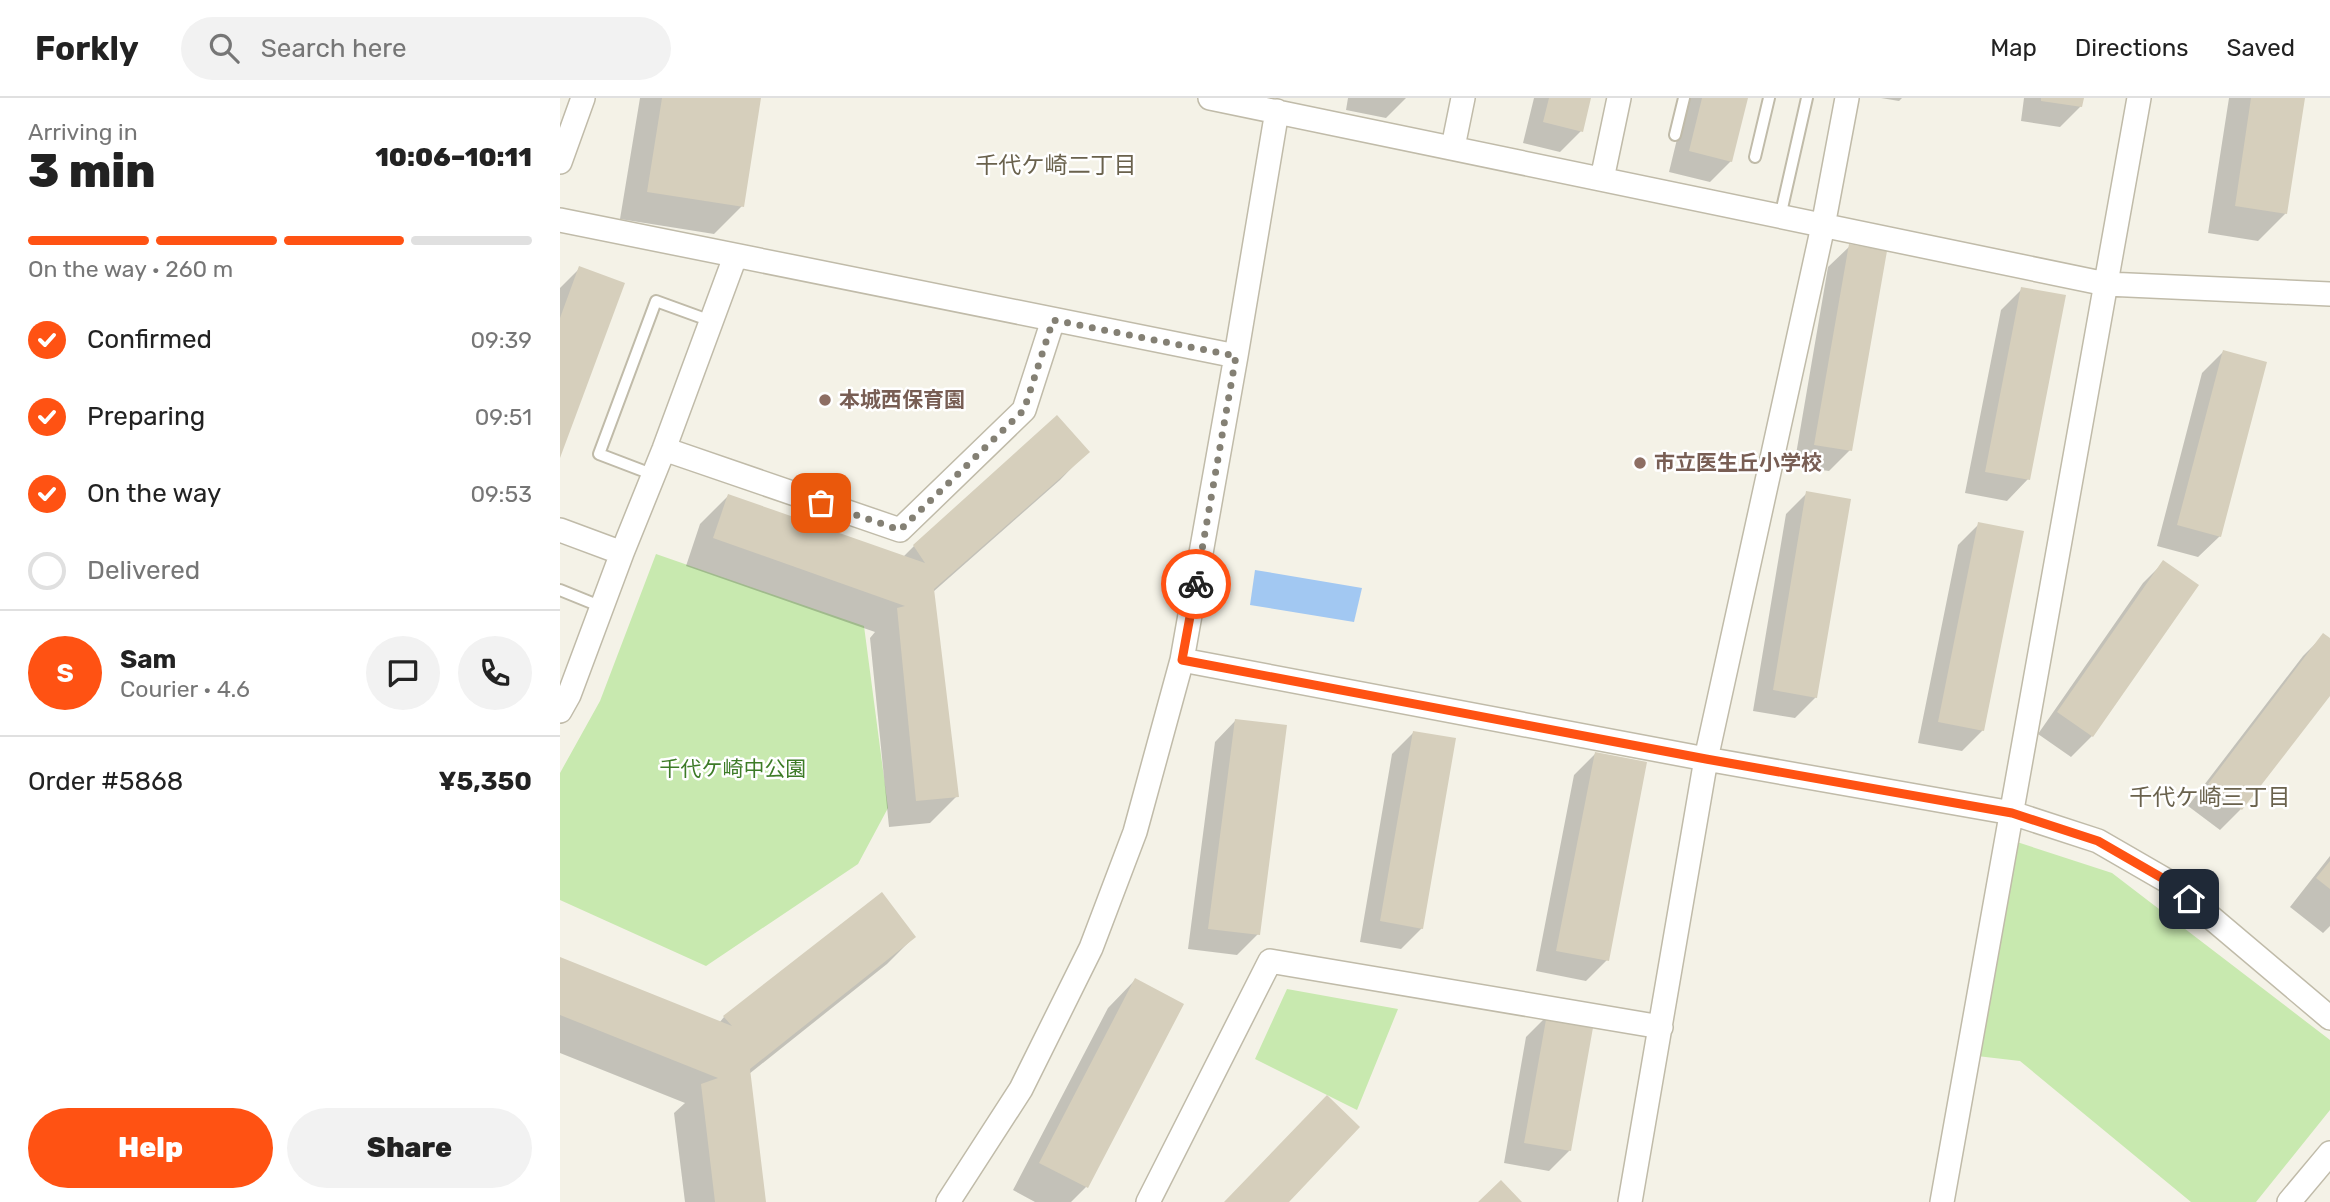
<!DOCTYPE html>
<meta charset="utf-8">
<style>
body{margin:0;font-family:Rubik,"Noto Sans JP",sans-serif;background:#f2f2f2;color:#222;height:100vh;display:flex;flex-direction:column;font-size:26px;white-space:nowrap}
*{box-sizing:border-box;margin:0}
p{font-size:23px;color:#767676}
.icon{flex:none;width:38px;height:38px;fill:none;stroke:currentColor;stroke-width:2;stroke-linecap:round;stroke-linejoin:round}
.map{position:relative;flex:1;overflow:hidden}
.sheet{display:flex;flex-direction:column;background:#fff;width:560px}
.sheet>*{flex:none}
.pin{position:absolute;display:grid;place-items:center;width:60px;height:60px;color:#fff;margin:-30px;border-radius:14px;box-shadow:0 4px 10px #0006}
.courier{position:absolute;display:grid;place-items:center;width:70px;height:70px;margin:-35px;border:5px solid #ff5213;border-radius:50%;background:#fff;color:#222;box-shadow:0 2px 9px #0007}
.head em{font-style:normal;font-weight:800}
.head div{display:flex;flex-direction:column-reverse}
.head{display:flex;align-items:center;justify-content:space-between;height:119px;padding:0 28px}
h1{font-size:46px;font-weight:800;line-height:52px}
.bar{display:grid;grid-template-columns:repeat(4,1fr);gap:10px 7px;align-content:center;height:84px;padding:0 28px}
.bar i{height:9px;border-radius:5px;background:#e0e0e0}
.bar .active{background:#ff5213}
.bar p{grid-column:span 4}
.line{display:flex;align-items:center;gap:18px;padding:0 28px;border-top:2px solid #e0e0e0}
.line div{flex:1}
.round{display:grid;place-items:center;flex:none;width:74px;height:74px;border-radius:37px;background:#f2f2f2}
ol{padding:0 28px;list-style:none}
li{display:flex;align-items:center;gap:21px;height:77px}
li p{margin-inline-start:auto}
li .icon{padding:7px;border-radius:50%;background:#ff5213;color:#fff;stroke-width:4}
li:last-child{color:#767676}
li i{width:38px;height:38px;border:4px solid #e0e0e0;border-radius:50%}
.action{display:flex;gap:14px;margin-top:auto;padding:14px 28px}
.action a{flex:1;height:80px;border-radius:42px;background:#ff5213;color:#fff;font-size:28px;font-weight:800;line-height:80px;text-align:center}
.action a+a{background:#f2f2f2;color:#222}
header{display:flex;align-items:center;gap:42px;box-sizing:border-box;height:98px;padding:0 35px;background:#fff;border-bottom:2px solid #e0e0e0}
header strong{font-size:33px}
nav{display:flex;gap:38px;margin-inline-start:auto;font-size:24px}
.search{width:490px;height:63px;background:#f2f2f2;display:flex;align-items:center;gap:18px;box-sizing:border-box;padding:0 24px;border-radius:38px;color:#767676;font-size:26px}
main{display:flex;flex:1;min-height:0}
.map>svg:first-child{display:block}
.green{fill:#c8e9af}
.water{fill:#a2c8f2}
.shadow{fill:#0003}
.building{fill:#d6cfbc}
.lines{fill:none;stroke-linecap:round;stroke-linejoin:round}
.service-casing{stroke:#c0bba9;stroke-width:14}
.minor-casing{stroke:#c0bba9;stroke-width:26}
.service{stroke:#fff;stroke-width:10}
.minor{stroke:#fff;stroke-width:23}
.done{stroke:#848074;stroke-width:7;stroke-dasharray:0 12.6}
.route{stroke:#ff5213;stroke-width:9}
.education-dot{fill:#8d6e63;stroke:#fff;stroke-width:2.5}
.labels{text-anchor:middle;stroke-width:5;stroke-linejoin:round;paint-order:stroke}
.education-label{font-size:21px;font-weight:bold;fill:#785e54;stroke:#fff;text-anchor:start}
.park-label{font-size:21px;fill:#3d7b27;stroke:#fff}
.neighbourhood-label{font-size:23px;fill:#6a624d;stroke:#fff}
</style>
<header>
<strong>Forkly</strong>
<div class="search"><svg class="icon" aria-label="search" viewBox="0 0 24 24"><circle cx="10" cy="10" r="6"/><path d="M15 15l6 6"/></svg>Search here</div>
<nav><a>Map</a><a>Directions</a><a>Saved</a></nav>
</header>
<main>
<section class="sheet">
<div class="head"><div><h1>3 min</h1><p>Arriving in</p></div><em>10:06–10:11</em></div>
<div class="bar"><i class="active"></i><i class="active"></i><i class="active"></i><i></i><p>On the way · 260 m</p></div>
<ol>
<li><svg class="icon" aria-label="check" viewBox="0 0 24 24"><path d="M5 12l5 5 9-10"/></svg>Confirmed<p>09:39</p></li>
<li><svg class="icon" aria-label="check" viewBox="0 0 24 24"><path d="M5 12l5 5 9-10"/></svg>Preparing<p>09:51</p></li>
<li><svg class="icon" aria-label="check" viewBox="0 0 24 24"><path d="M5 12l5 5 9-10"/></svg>On the way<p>09:53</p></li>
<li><i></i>Delivered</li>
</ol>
<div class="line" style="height:126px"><b class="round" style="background:#ff5213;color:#fff">S</b><div><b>Sam</b><p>Courier · 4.6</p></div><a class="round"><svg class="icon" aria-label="chat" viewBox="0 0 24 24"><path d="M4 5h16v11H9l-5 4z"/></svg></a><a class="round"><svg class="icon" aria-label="phone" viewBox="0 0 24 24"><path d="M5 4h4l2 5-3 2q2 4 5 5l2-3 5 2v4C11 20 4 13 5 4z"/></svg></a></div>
<div class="line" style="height:91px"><div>Order #5868</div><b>¥5,350</b></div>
<div class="action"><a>Help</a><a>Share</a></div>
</section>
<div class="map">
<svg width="1770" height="1104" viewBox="0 0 1770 1104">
<rect width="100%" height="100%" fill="#f4f2e7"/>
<path class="green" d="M96,456L304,528L328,710L298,766L146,868L0,802V675L40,603Z
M1457,744L1552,775L1770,942V1012L1696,1104H1631L1460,963L1417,958Z
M727,891L838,911L797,1012L695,961Z"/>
<path class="water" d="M695,472L802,490L794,524L690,507Z"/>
<path class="shadow" d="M80,0H199L182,108L154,136L60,121Z
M788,0H846L826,20L786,12Z
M974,0H1029L1021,33L1000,54L963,45Z
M1127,0H1187L1171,63L1150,84L1109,74Z
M1321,0H1342L1339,3Z
M1464,0H1522L1521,8L1500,29L1461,23Z
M1669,0H1743L1726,115L1698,143L1648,135Z
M1290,148V352L1269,373L1234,368L1268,169Z
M20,170L0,356V190Z
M1462,191L1468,381L1447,403L1405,395L1441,212Z
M1663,254L1660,438L1638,459L1597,448L1642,275Z
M527,354L500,382L373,494L397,698L370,725L329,729L310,540L315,534L126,468L140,426L168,398L343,459L354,448Z
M1247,395L1256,599L1235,620L1193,613L1226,416Z
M1419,426L1423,632L1402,653L1358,645L1398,447Z
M1604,464L1532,638L1511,659L1478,636L1583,485Z
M1764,537L1770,595L1681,711L1660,732L1628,708L1743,558Z
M676,622L698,836L677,857L628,851L655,644Z
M853,635L862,830L841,851L800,844L832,656Z
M1035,656L1047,862L1026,883L976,873L1014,677Z
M1770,758V828L1763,835L1730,809Z
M354,839L327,866L189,976L204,1104H125L114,1015L125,1005L0,955V861L159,925L164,919Z
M575,882L526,1089L511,1104H475L453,1092L548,910Z
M987,918L1010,1052L989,1073L944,1065L966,939Z"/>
<path class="building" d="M102,0H201L184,109L87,94Z
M989,0H1031L1023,34L983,24Z
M1142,0H1188L1172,64L1129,53Z
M1481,0H1524L1522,9L1481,3Z
M1691,0H1745L1727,116L1675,108Z
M1289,146L1327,153L1292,353L1254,347Z
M19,168L65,185L0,360V220Z
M1461,189L1506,197L1470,382L1425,374Z
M1663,252L1707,264L1661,439L1617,427Z
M497,317L530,354L374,491L399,699L356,703L337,510L345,508L153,440L168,396L365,465L353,447Z
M1246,393L1291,401L1257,600L1213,592Z
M1418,424L1464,433L1424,633L1378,624Z
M1603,462L1639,487L1533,639L1497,614Z
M1763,535L1770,540V598L1682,712L1648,686Z
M675,621L727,627L700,837L648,831Z
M853,633L896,640L863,831L820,823Z
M1035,654L1087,664L1049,863L996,853Z
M1770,763V791L1756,780Z
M322,794L356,839L190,971L206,1104H155L141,986L158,980L0,917V859L172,928L163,918Z
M575,880L624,906L528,1090L479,1065Z
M987,916L1034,924L1011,1053L964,1045Z
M767,997L800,1029L729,1104H664Z
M941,1082L962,1104H918Z"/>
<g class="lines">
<defs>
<path id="service" d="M1115,37L1124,0
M1195,59L1209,0
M1220,119L1247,0
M94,377L39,356L96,203L151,223
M0,492L42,509"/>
<path id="minor" d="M650,0L1546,186L1770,196
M893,49L903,0
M0,64L23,0
M1042,81L1059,0
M0,122L676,258
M104,351L340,432L464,312L493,222
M0,432L62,455L104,351L175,159
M622,562L1146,661L1452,715L1538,743L1609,784L1770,920
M0,613L9,597L62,455
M388,1104L461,991L531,850L575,734L622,562L676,258L717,13
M588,1104L710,863L1101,929
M1070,1104L1146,661L1263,128L1287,0
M1382,1104L1579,0
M1729,1104L1770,1055"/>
</defs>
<use href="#service" class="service-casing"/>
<use href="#minor" class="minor-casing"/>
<use href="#service" class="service"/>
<use href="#minor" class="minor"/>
</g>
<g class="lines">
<path class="done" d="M261,405L340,432L464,312L493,222L676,258L636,486"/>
<path class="route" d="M636,486L622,562L1146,661L1452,715L1538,743L1609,784L1629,801"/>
</g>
<g class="education-dot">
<circle cx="265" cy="302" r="7"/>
<circle cx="1080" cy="365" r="7"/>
</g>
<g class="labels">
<g class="education-label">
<text x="279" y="309">本城西保育園</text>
<text x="1094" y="372">市立医生丘小学校</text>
</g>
<g class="park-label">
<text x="173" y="678">千代ケ崎中公園</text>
</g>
<g class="neighbourhood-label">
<text x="496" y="75">千代ケ崎二丁目</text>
<text x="1650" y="707">千代ケ崎三丁目</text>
</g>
</g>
</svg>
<div class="pin" style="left:261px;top:405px;background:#ea580c"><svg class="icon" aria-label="bag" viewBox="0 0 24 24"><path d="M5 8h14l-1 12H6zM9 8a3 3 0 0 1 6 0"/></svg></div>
<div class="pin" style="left:1629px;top:801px;background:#1f2937"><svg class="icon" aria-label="home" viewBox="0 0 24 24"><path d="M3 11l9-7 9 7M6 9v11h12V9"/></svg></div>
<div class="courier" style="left:636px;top:486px"><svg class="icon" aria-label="bike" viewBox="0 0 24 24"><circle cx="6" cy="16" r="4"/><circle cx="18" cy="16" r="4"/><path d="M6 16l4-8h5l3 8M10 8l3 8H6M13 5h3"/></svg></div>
</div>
</main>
